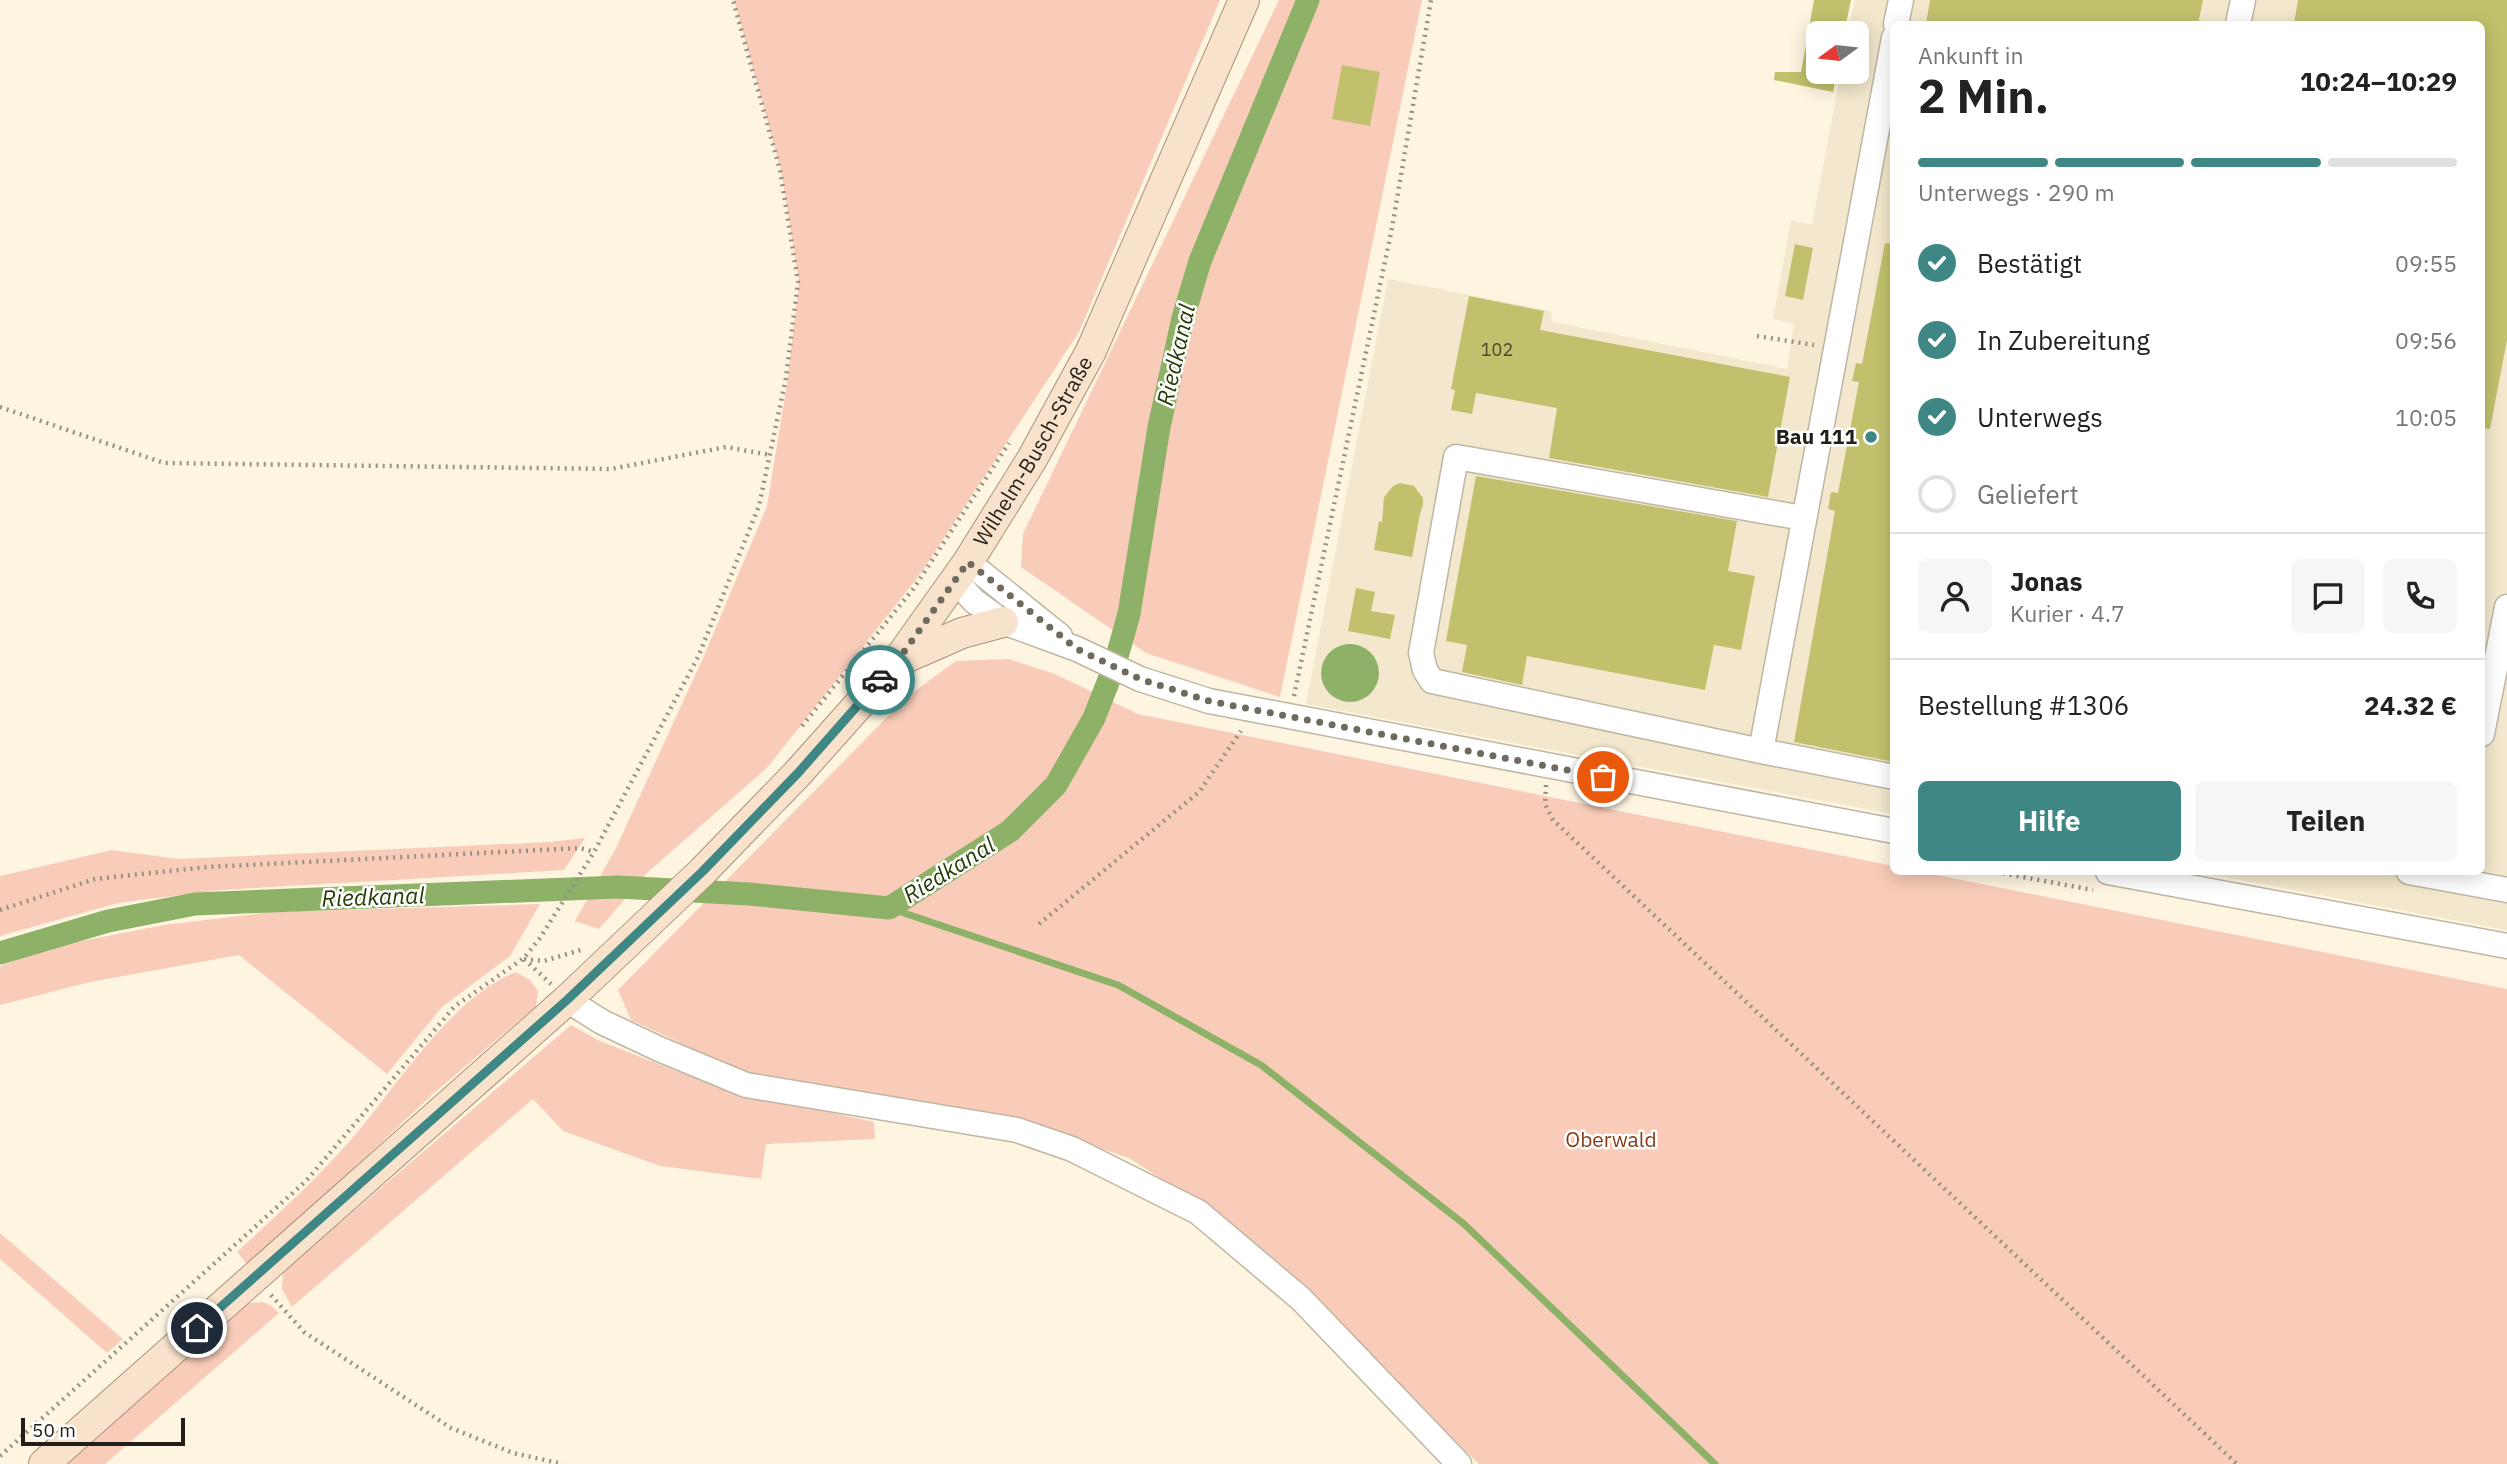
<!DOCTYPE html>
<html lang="de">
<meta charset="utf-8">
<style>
body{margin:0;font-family:"IBM Plex Sans",sans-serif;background:#f6f6f6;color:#222;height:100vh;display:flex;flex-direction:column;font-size:26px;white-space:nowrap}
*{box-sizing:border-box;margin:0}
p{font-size:23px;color:#767676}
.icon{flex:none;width:38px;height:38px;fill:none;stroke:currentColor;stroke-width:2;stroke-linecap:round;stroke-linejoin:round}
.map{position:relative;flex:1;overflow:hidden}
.drawer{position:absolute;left:1890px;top:21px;width:595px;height:854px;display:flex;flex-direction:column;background:#fff;border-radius:10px;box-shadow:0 4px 18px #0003}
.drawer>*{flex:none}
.needle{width:46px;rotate:255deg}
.tools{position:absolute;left:1806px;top:21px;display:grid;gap:14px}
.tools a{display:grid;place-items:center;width:63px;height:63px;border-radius:10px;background:#fff;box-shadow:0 4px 18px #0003;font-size:35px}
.scale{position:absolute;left:21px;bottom:18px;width:164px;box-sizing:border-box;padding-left:7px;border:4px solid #221f18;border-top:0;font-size:19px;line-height:24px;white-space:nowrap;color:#221f18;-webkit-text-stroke:5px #fff;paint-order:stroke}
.pin{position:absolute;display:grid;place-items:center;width:60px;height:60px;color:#fff;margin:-30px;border:4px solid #fff;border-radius:50%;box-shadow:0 2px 7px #0007}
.courier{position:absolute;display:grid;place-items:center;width:70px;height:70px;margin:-35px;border:5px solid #3f8785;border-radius:50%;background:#fff;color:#222;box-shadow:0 2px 9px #0007}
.overview em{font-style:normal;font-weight:800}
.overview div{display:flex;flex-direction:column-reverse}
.overview{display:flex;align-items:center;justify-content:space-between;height:119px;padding:0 28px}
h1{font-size:46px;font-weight:800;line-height:52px}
.bar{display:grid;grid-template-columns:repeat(4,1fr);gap:10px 7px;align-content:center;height:84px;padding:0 28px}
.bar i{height:9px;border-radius:5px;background:#e0e0e0}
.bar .current{background:#3f8785}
.bar p{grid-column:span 4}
.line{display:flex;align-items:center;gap:18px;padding:0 28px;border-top:2px solid #e0e0e0}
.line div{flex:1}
.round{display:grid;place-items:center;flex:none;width:74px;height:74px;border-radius:10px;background:#f6f6f6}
ol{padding:0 28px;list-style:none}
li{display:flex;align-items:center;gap:21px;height:77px}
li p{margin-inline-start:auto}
li .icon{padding:7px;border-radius:50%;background:#3f8785;color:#fff;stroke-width:4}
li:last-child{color:#767676}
li i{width:38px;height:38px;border:4px solid #e0e0e0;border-radius:50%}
.button{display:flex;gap:14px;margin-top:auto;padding:14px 28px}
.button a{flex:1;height:80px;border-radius:10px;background:#3f8785;color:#fff;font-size:28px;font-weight:800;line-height:80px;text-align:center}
.button a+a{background:#f6f6f6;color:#222}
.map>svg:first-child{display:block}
.built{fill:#f3e8cd}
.green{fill:#f8ccb8}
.water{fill:#8eb168}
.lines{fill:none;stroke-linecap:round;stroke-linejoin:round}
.stream{stroke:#8eb168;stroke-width:7}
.canal{stroke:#8eb168;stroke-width:23}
.building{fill:#c1c16d}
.minor-casing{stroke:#beb6a3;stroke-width:27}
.major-casing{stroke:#aa9176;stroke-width:32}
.path{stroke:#979183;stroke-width:4.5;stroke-dasharray:2 5;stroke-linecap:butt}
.minor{stroke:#fff;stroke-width:24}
.major{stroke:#f8e2cb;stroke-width:30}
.done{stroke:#6f6a5e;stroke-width:7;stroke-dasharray:0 12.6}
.route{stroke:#3f8785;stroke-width:9}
.poi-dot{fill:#3f8785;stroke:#fff;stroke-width:2.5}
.labels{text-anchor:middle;stroke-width:5;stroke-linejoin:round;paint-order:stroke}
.number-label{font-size:18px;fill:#4a482d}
.poi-label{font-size:21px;font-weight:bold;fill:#221f18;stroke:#fff;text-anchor:end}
.street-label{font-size:21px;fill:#221f18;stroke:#fff}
.park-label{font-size:21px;fill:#853d18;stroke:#fff}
.water-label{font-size:23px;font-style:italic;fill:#273d06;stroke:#fff}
</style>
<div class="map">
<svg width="2507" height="1464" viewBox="0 0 2507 1464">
<rect width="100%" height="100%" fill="#fef5e1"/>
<path class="built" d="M1855,0H2507V930L2197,872H2482V24H1894L1893,814L1306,704L1388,279L1551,311L1553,322L1787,369L1794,324L1773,319L1791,221L1812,224L1841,72H1857V33H1848Z"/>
<path class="green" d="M734,0H1220L1079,332L921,573L767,768L648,872L599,929L575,921L616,848L703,658L767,506L788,377L799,282L781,170Z
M1279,0H1422L1280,697L1146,653L1021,567L1023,534Z
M1008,659L1055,674L1138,714L1893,866L1894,872H1922L2507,989V1464H1479L1233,1225L1129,1158L1012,1119L745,1073L631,1020L618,990L908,696L956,661Z
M585,838L564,870L220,890L118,903L0,936V876L112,850L178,859L550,842Z
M540,904L510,956L442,1007L387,1074L239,955L90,982L0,1005V966L51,947L164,925L272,912Z
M516,972L530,980L538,991L536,1006L433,1094L249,1266L237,1252C278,1214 319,1177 355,1135C399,1083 452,997 516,972Z
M571,1025L600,1041L720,1088L874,1122L875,1139L766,1144L761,1179L660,1166L563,1131L533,1099L292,1307L282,1289L283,1272Z
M0,1233L123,1339L107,1353L0,1259Z
M263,1302L272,1306L279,1313L105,1464H66L248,1303Z"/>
<path class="water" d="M1321 673a29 29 0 1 1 58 0a29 29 0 1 1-58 0Z"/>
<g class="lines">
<path class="stream" d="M889,908L1118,985L1261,1065L1464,1224L1715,1464"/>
<path class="canal" d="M0,953L108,921L195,904L618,887L749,894L889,908L1010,831L1056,785L1094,718L1114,667L1129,614L1159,427L1183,318L1200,261L1308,0"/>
</g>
<path class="building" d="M1814,0H1851L1844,33H1818V72H1837L1833,92L1774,80L1775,72H1801Z
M1930,0H2203L2198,24H1926Z
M2298,0H2507V340L2490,429L2482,428V24H2294Z
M1342,65L1380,72L1370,126L1332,119Z
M1885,243L1894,244V762L1794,742L1835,511L1828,509L1831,492L1838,493L1859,382L1852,381L1856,363L1862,364Z
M1795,244L1813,248L1803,300L1785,296Z
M1469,296L1544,311L1540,330L1790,377L1768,497L1549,458L1557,408L1476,393L1472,414L1451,410L1455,390L1451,389Z
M1476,476L1737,521L1728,571L1755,576L1741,650L1714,645L1705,690L1527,656L1522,685L1462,672L1467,645L1446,641Z
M1400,483L1414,486L1423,498V505L1420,514L1412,557L1374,550L1379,521L1382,522L1384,497L1393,486Z
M1356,588L1375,592L1371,611L1395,615L1390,639L1348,631Z"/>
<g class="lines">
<defs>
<path id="minor" d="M1896,24L1901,0
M2238,24L2243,0
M1803,518L1456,457L1421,653L1425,670L1432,681L1761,751L1894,777
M968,562L1060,636
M956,581L974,601L1003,622L1077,649L1140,679L1209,701L1894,831
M2482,734L2507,607
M1761,751L1894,38
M2108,872L2507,946
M2409,872L2507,890
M567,1000L602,1022L659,1049L746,1085L1017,1130L1072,1149L1198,1212L1301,1299L1459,1464"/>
<g id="major">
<path d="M896,662L962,633L1003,622"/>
<path id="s1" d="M44,1464L567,1000L703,871L798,773L896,663L968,562L1032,459L1091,351L1244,0"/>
</g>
</defs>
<use href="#minor" class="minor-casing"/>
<use href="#major" class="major-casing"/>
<path class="path" d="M1757,336L1814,345
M0,407L164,463L611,469L726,447L770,455
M1294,696L1392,228L1431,0
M802,726L914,588L1009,443
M1546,785L1545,804L1553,820L2237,1464
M1996,872L2093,890
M0,910L95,879L208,867L580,848L594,852
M1039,924L1199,792L1241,731
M524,959L544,961L581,950
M524,959L551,984
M271,1295L304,1332L451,1428L513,1453L563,1464
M0,1456L306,1181L455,1006L524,958L540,938L594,852L698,657L759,506L786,378L798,282L780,170L733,0"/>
<use href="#minor" class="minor"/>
<use href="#major" class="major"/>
</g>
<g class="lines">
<path class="done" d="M880,680L896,663L968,562L1077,649L1140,679L1209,701L1603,777"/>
<path class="route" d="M197,1328L567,1000L703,871L798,773L880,680"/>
</g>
<circle class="poi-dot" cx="1871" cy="437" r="7"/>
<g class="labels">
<g class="number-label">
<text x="1497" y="356">102</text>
</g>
<g class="poi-label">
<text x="1857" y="444">Bau 111</text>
</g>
<g class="street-label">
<text dy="7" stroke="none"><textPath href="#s1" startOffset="1423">Wilhelm-Busch-Straße</textPath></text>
</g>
<g class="park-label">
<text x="1611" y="1147">Oberwald</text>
</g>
<g class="water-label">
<text transform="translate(1176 355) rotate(-77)" y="8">Riedkanal</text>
<text transform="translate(949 870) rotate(-32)" y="8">Riedkanal</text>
<text transform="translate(373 897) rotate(-2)" y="8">Riedkanal</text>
</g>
</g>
</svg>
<div class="tools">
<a><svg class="needle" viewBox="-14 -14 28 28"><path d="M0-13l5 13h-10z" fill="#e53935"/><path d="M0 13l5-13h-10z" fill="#767676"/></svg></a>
</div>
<div class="scale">50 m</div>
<div class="pin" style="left:1603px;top:777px;background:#ea580c"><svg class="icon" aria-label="bag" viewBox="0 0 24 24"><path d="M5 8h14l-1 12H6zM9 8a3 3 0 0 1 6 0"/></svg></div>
<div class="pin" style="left:197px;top:1328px;background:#1f2937"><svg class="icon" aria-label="home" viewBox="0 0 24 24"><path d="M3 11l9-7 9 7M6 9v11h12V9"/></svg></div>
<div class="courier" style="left:880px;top:680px"><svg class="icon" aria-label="car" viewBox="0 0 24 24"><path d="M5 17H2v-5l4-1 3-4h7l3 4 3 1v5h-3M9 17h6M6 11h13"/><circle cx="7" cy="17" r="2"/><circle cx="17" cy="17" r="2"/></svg></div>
<section class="drawer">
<div class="overview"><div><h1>2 Min.</h1><p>Ankunft in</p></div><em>10:24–10:29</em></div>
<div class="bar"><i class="current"></i><i class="current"></i><i class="current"></i><i></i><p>Unterwegs · 290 m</p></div>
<ol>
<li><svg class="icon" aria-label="check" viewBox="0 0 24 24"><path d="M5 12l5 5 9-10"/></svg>Bestätigt<p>09:55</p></li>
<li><svg class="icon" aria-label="check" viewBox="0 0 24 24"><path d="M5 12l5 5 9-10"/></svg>In Zubereitung<p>09:56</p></li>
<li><svg class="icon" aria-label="check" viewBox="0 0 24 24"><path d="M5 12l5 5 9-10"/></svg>Unterwegs<p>10:05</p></li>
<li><i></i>Geliefert</li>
</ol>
<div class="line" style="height:126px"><a class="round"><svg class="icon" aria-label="person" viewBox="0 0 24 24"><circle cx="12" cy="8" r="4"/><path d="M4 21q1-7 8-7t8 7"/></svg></a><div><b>Jonas</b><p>Kurier · 4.7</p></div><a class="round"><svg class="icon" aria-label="chat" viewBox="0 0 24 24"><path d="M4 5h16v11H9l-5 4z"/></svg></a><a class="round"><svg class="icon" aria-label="phone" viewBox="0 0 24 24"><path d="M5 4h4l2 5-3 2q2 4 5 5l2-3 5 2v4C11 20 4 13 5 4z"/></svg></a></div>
<div class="line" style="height:91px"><div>Bestellung #1306</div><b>24.32 €</b></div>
<div class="button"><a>Hilfe</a><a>Teilen</a></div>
</section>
</div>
